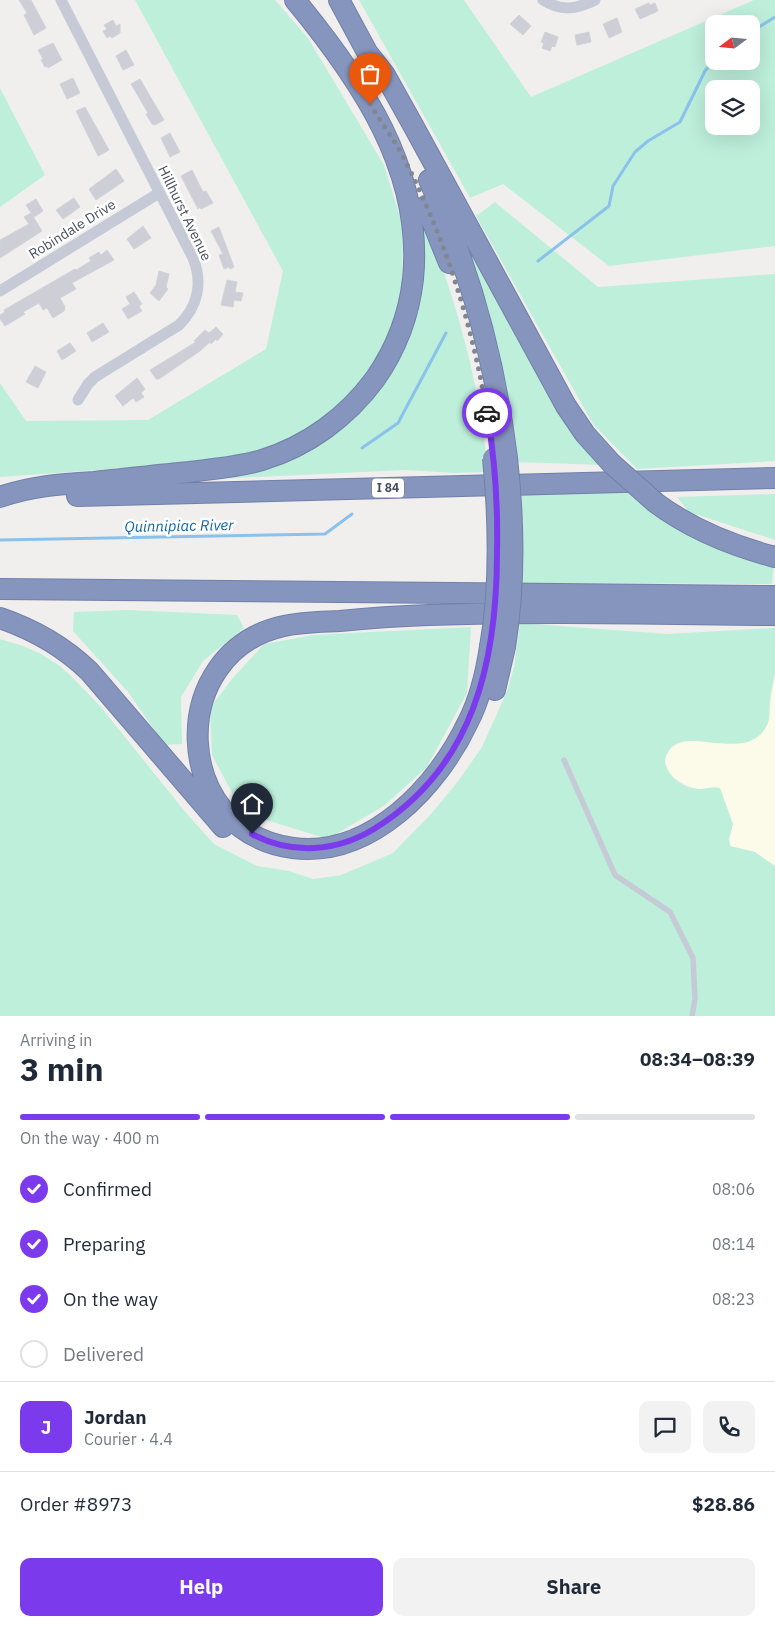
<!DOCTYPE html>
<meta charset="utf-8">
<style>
body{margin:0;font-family:"IBM Plex Sans",sans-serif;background:#f2f2f3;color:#1f2937;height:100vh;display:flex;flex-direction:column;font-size:19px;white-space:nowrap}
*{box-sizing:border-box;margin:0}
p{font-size:16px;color:#747a83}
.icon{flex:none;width:28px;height:28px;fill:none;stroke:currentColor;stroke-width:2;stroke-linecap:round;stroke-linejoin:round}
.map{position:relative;height:1016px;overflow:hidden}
.panel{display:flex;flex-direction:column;background:#fff;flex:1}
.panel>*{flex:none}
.needle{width:32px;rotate:254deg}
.controls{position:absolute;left:705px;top:15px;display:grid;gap:10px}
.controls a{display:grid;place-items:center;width:55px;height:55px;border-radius:10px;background:#fff;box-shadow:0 5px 20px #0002;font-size:25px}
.pin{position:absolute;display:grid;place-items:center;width:42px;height:42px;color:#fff;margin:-51px -21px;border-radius:50% 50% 50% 0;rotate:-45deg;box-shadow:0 0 5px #0007}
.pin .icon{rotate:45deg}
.courier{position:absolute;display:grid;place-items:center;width:50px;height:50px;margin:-25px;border:4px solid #7c3aed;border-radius:50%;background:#fff;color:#222;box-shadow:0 1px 6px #0007}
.summary em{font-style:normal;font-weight:700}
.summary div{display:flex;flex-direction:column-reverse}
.summary{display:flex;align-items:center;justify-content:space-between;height:85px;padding:0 20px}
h1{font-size:32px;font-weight:700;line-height:38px}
.bar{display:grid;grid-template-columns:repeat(4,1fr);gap:8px 5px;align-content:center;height:60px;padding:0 20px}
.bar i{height:6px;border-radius:4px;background:#e0e1e3}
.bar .current{background:#7c3aed}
.bar p{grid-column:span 4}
.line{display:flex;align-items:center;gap:12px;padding:0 20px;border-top:1px solid #e0e1e3}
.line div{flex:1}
.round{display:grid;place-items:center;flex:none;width:52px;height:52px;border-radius:10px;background:#f2f2f3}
ol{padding:0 20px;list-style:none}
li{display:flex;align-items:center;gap:15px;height:55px}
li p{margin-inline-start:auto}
li .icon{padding:5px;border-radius:50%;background:#7c3aed;color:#fff;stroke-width:4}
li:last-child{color:#747a83}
li i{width:28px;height:28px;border:2px solid #e0e1e3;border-radius:50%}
.action{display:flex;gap:10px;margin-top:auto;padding:10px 20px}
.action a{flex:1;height:58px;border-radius:10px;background:#7c3aed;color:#fff;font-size:20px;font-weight:700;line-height:58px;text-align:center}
.action a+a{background:#f2f2f3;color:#1f2937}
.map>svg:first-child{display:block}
.commercial{fill:#fcfae8}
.green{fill:#bdefdb;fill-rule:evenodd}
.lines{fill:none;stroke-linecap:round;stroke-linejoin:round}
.stream{stroke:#8ac2ec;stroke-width:3}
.building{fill:#cecfd6;stroke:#d2d3da}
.highway-casing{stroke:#7180a9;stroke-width:22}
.lane{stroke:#c5cad6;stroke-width:5.5}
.street{stroke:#c5cad6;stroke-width:11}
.highway{stroke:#8695be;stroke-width:20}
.highway-bridge-casing{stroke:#7180a9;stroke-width:22;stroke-linecap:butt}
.highway-bridge{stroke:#8695be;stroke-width:20}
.done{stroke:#82868f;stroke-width:5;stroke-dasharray:0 9}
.route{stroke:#7c3aed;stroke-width:6}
.labels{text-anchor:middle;stroke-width:5;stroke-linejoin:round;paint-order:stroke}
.shield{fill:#fff;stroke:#7e828d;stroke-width:1}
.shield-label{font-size:12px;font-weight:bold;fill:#474d5c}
.street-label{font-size:14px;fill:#474d5c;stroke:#fff}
.water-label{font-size:15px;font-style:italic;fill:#0c66aa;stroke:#fff}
</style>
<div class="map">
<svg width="775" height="1016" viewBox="0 0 775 1016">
<rect width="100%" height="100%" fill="#f1efee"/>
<path class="commercial" d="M775,674V866L752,851L732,847L729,841L732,829L702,790L688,786L672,777L666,767L665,758L671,748L684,741L696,740L769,711Z"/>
<path class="green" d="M135,0H275L308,38L384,165L403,227L402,289L387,349L348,400L321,421L291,439L237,460L0,477V383L26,421L148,420L266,349L283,271Z
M359,0H464L531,97L754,0H775V246L609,266L503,184L470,198ZM714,24H751V61H714ZM714,89H751V126H714Z
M0,88L45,175L0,207Z
M495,202L598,287L775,274V461L637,469L593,424L476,216Z
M451,206L604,465L514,462Z
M424,220C457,301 480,385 488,472L454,473L406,470L193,480L278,462L384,377L420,221Z
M632,491L774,562L772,584L517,583L516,495Z
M775,494V540L689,512L677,497Z
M127,610L237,615L244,628L203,661L181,697L182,744L165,745L128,692L73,631L74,612Z
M520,623L667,634L775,628C775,643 775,660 775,674C773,683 771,691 770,700C769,709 771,720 766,727C744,768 671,715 665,762C668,777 684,789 700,789C708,789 713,786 720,788L733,824L729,839L730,846L755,852L775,866V1016H0V639L23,646L41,654L60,666L71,676L100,706L187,814L214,844L257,866L289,871L313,879L341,875L393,853L432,813L459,780L482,747L508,689L514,667Z
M471,627L467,693L427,767L385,805L328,839L243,813L212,755L210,708L232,679L264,644L313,635Z"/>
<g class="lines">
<path class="stream" d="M751,32L775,17
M538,261L609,206L613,186L635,152L648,141L680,122L705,71L714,60
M362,448L398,423L446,333
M0,540L325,534L352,514"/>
</g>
<path class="building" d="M19,0H31L46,28L34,35L24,15L27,13Z
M649,3L650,5L655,3L658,11L640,19L635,9Z
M519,15L531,26L523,35L510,24Z
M617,18L622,32L609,38L603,24Z
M113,20L116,26L120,24V33L112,38L110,36L107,38L103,31L107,29L104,25Z
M545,32L558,37L555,47L552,46L550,51L542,48L544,43L541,42Z
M589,32L591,42L577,45L575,35Z
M53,43L62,60L48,68L47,66L45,67L41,60L43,59L38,50Z
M126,50L134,65L123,70L116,56Z
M73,78L80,93L67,99L60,84Z
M140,79L164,120L155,125L152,124L146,114L148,113L131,84Z
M85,107L109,150L98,156L76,111Z
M170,133L180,152L170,157L161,138Z
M116,169L124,181L96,200L89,189Z
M192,170L203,192L206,191L213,203L201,209L200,207L198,209L181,176Z
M74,198L80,207L63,219L56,210Z
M36,199L43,211L34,217L26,205Z
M31,213L42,231L0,258V240L29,224L24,217Z
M143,226L151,238L134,249L127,239Z
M219,227L234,267L230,269L229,267L224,269L219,255L223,254L211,231Z
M107,250L114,260L72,283L76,289L60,298L65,307L64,311L53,318L47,308L43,310L39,303L23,312L25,314L5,326L0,319V315L5,312L4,310L75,269L76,270L91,261L89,258L99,252L101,255Z
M159,271L169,274L166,287L168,289L159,301L150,293L156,285Z
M227,280L237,282L235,292L243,293L241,301L234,300L233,307L221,305Z
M134,292L142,304L139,306L142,311L128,319L122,309L130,304L126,297Z
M103,323L109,332L92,342L87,333Z
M216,327L223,334L217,341L216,339L211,344L210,342L200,351L159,379H156L150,370L196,342L194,341L205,330L209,333Z
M70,343L76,351L62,360L57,351Z
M35,366L46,372L38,388L26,382Z
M137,378L145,389L141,393L144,397L136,402L133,398L123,406L115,396Z"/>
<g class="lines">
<defs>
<path id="highway" d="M339,0L367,52L385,75L414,127L566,406L585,434L612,464
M429,180C470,268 495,361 507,458
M426,206L449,263
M77,496L775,478
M0,497C31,486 61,484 94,482C125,479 157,475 189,472C213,469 239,467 262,460C308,446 347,417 375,379C396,349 409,315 413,279C424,171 360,79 295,0
M656,503C691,529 733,546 775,557
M0,589L775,596
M0,618C35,630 63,646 89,671L223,827
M490,647C486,673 480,699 468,722C438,786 371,858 293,848C171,832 164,652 284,626C302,622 321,622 340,621C369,618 399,616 429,615C544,611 660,614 775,615
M495,690L505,647"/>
</defs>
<use href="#highway" class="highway-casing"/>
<path class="lane" d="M564,760L615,875L670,912L693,958L695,999L692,1016"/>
<path class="street" d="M61,0L193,258C203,283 198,306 179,325L95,377L88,384L78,400
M543,0C561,12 577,9 595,0
M0,291L159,193"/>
<use href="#highway" class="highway"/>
<defs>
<path id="highway-bridge" d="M612,464L656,503
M490,647C501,585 499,521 493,458
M505,647C515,586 514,520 507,458"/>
</defs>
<use href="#highway-bridge" class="highway-bridge-casing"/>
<use href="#highway-bridge" class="highway-bridge"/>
</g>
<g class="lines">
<path class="done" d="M370,104C380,121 392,136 401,153C444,234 472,323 487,413"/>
<path class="route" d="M252,834C292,855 336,852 374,829C474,767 497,662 497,552C498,506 495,459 487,413"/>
</g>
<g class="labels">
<rect class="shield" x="372" y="478.5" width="32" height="19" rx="4"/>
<g class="shield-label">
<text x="388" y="492">I 84</text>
</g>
<g class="street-label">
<text transform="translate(185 213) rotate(64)" y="5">Hillhurst Avenue</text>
<text transform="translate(72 229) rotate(-32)" y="5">Robindale Drive</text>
</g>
<g class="water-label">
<text transform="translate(179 526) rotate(-1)" y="5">Quinnipiac River</text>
</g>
</g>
</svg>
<div class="controls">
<a><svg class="needle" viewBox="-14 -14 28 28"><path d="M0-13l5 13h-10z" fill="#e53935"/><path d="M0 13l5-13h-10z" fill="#747a83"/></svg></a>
<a><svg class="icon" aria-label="layers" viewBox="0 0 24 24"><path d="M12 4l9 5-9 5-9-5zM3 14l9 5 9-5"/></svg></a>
</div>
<div class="pin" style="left:370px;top:104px;background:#ea580c"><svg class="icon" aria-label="bag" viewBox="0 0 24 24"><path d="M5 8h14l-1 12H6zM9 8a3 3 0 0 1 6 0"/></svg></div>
<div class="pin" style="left:252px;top:834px;background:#1f2937"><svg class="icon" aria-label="home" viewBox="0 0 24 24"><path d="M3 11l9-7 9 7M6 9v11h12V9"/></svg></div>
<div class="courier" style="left:487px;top:413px"><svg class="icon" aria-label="car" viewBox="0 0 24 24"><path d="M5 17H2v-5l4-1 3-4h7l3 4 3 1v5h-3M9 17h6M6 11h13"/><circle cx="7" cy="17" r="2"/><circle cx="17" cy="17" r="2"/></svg></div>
</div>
<section class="panel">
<div class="summary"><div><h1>3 min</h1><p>Arriving in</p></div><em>08:34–08:39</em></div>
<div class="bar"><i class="current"></i><i class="current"></i><i class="current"></i><i></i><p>On the way · 400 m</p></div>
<ol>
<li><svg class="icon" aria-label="check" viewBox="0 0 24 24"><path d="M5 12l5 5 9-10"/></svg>Confirmed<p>08:06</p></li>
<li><svg class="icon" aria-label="check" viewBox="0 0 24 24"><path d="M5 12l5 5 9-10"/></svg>Preparing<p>08:14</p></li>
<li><svg class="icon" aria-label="check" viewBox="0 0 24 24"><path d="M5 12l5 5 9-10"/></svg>On the way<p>08:23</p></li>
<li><i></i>Delivered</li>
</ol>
<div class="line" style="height:90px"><b class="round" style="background:#7c3aed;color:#fff">J</b><div><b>Jordan</b><p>Courier · 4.4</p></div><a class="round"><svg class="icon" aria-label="chat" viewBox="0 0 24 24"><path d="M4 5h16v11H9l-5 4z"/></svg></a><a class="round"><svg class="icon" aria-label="phone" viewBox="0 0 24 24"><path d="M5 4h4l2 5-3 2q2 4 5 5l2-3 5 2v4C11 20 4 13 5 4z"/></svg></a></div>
<div class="line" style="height:65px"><div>Order #8973</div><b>$28.86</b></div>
<div class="action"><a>Help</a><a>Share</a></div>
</section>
